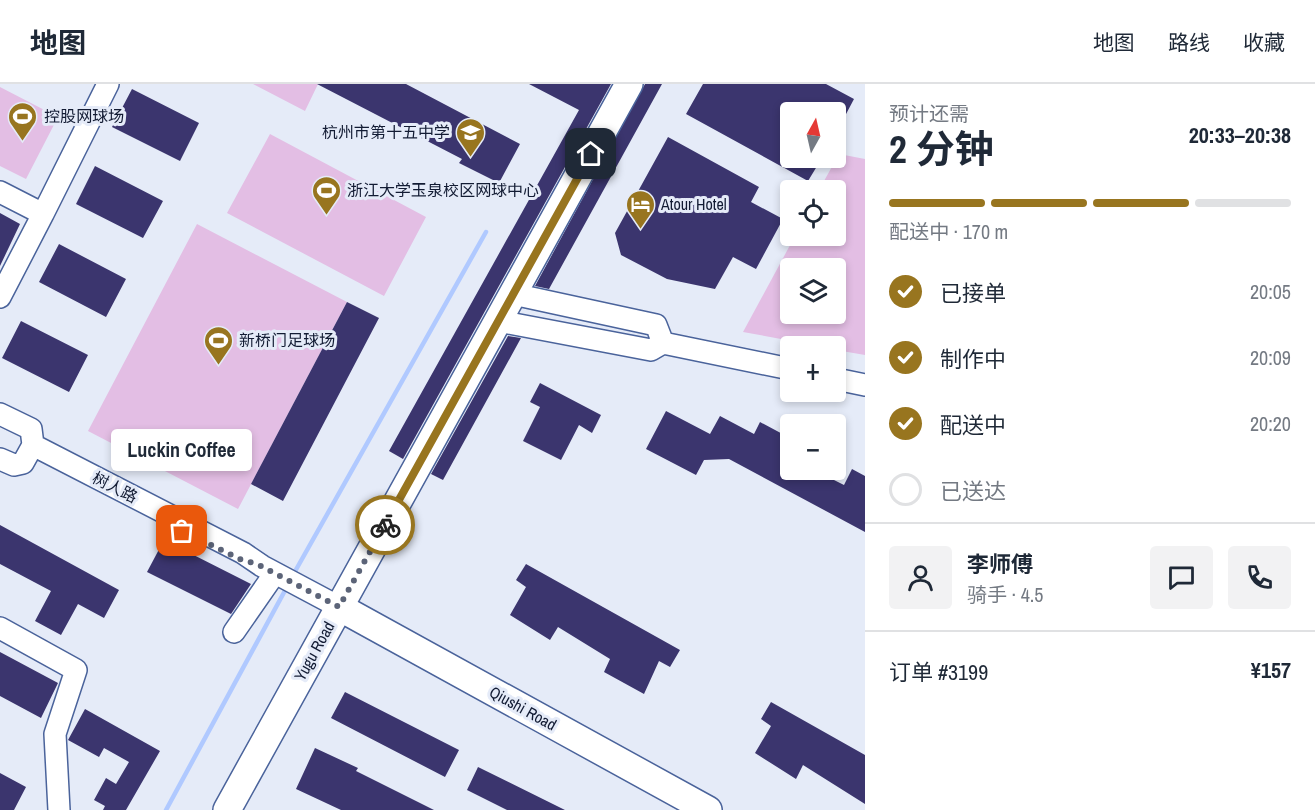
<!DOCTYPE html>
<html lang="zh">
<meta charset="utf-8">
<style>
body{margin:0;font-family:"Archivo Narrow","Noto Sans SC",sans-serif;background:#f2f2f3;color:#1f2937;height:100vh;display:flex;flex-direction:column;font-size:22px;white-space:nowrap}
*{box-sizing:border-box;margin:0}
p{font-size:20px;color:#747a83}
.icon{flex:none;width:33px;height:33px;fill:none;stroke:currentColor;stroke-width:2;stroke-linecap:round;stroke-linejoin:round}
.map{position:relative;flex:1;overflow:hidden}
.drawer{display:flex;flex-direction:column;background:#fff;width:450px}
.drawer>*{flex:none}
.needle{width:39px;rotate:8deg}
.controls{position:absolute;left:780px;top:18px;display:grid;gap:12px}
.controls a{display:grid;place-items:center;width:66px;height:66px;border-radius:6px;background:#fff;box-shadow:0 3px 9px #0003;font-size:30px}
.pin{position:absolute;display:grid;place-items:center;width:51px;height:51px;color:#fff;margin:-26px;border-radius:12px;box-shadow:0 3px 9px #0006}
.courier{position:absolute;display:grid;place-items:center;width:60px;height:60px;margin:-30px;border:4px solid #98751f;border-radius:50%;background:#fff;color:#222;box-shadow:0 2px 8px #0007}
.bubble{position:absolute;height:42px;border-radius:6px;background:#fff;box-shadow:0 3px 9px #0003;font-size:20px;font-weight:700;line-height:42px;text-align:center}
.headline em{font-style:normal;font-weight:700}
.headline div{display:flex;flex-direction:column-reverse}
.headline{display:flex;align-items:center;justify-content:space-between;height:102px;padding:0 24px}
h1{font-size:39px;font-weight:700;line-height:45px}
.bar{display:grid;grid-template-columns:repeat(4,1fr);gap:9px 6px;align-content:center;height:72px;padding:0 24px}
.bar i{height:8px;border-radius:4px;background:#e0e1e3}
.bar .active{background:#98751f}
.bar p{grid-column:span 4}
.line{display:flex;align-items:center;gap:15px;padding:0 24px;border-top:2px solid #e0e1e3}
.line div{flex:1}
.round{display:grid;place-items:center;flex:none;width:63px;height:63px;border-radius:6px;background:#f2f2f3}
ol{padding:0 24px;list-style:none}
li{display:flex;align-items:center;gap:18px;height:66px}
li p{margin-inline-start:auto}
li .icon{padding:6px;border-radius:50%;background:#98751f;color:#fff;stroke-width:4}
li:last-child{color:#747a83}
li i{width:33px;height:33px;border:3px solid #e0e1e3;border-radius:50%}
header{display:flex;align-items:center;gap:36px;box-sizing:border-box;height:84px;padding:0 30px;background:#fff;border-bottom:2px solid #e0e1e3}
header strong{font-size:28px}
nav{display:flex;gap:33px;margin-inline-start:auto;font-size:21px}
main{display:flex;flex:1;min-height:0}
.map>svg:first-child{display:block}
.green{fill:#e3bee4;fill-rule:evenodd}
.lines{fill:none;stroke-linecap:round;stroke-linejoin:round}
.stream{stroke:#b0c9ff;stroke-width:4.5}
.building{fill:#3b356e}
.minor-casing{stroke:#4a639b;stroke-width:24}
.major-casing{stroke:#4a639b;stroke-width:30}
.minor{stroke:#fff;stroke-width:21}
.major{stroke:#fff;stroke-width:27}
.done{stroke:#5c6478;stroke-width:6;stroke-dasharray:0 10.8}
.route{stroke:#98751f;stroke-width:8}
.labels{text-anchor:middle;stroke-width:6;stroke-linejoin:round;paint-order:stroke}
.poi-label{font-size:16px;fill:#121b33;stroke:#e5ebf8;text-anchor:start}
.street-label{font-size:16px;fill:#121b33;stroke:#e5ebf8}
</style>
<header>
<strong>地图</strong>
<nav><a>地图</a><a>路线</a><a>收藏</a></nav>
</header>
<main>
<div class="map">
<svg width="865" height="726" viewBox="0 0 865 726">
<rect width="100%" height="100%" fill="#e5ebf8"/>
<path class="green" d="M253,0H318L305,27Z
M0,3L58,33L26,95L0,82Z
M270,50L426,133L384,212L227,129Z
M839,70L865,75V271L836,266V262H819L743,248L795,152H836V106H819ZM790,184H836V230H790Z
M197,140L347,218L238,425L88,347Z"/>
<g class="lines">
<path class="stream" d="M293,491L486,148
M166,726L288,501"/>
</g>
<path class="building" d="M317,0H406L520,60L499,99L459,79L462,75Z
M529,0H611L403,375L389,367L579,26Z
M645,0H662L549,205L535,202Z
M703,0H826L854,15L836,49V28H790V74H822L808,97L686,30Z
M132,5L199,39L180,77L112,43Z
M668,53L759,103L751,118L783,135L756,185L733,173L715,205L667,195L621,171L615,149Z
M95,82L163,117L143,154L76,120Z
M0,129L20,140L0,182Z
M59,160L126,195L106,233L39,198Z
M347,218L379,234L283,417L251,400Z
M21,237L88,271L69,308L2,274Z
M508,252L521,254L443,396L431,390Z
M540,299L601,331L592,349L579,341L561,376L523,357L540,323L530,318Z
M666,327L710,350L720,332L754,350L760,338L790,354L784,370L790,373V386H814L844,401L852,385L865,392V448L729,375L704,376L696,391L646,365Z
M0,441L119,506L104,534L78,520L61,551L35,537L51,507L0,480Z
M164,456L251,500L231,530L147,488Z
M526,480L680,566L670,583L659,577L644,610L604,588L610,575L558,543L550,556L510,531L526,503L516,496Z
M0,568L58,599L41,634L0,612Z
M345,608L459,666L445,693L331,634Z
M771,618L865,671V720L803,681L796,695L755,669L771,642L761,635Z
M85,625L160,667L126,726H103L105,722L94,716L106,694L116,700L129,678L104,664L99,673L68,656Z
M315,664L358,684L356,687L434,726H341L296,705Z
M478,683L565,726H507L467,706Z
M0,689L26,703L14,726H0Z"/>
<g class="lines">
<defs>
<path id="minor" d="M0,108L43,130L0,213
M43,130L108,0
M513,210L656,241L663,259
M498,237L651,266L663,259L790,285
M836,295L865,301
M0,330L31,345L33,361L23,379L14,381L0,375
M33,361L243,469L262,482L339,523
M0,544L76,586L55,650L59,726
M234,548L275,489"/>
<path id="major" d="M339,523L708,726
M227,726L629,0"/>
</defs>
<use href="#minor" class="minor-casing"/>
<use href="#major" class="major-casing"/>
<use href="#minor" class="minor"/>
<use href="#major" class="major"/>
</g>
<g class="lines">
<path class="done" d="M182,447L242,476L257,480L339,523L385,441"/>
<path class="route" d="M385,441L591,70"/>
</g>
<defs>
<symbol id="stadium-pin" viewBox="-11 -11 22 30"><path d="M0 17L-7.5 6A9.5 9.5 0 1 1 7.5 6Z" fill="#98751f" stroke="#e5ebf8"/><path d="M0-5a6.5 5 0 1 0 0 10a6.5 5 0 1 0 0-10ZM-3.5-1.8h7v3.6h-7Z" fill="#fff"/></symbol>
<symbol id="school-pin" viewBox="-11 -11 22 30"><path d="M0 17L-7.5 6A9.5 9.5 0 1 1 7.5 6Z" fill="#98751f" stroke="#e5ebf8"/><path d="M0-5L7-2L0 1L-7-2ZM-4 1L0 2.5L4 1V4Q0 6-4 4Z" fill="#fff"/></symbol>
<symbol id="hotel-pin" viewBox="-11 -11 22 30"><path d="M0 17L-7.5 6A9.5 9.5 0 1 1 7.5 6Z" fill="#98751f" stroke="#e5ebf8"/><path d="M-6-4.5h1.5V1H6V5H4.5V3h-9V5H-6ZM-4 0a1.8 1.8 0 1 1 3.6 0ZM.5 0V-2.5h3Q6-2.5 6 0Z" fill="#fff"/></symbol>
</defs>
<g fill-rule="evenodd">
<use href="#stadium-pin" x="6" y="16" width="33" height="45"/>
<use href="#school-pin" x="454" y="32" width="33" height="45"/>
<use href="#stadium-pin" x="310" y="90" width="33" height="45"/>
<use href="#hotel-pin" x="624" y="104" width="33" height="45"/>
<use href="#stadium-pin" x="202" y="240" width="33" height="45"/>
</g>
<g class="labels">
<g class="poi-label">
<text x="44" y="38">控股网球场</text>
<text x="450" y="54" text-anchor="end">杭州市第十五中学</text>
<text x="347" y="112">浙江大学玉泉校区网球中心</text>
<text x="661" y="126">Atour Hotel</text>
<text x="239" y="262">新桥门足球场</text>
</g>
<g class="street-label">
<text transform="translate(115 403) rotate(27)" y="6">树人路</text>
<text transform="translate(314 567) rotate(-61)" y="6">Yugu Road</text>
<text transform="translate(523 624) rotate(29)" y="6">Qiushi Road</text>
</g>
</g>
</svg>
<div class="controls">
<a><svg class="needle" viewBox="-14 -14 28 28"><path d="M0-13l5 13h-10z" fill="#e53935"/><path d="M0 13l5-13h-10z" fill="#747a83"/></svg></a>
<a><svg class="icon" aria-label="locate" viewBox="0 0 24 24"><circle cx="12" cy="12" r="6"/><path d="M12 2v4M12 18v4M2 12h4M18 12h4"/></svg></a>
<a><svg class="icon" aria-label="layers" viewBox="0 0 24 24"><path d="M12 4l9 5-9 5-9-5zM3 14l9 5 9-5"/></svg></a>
<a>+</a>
<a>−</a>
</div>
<div class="pin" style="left:182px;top:447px;background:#ea580c"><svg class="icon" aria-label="bag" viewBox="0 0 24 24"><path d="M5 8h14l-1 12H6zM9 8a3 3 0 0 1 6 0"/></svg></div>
<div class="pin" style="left:591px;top:70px;background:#1f2937"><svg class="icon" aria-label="home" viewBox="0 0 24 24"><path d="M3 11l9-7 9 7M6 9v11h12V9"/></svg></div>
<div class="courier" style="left:385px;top:441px"><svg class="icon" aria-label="bike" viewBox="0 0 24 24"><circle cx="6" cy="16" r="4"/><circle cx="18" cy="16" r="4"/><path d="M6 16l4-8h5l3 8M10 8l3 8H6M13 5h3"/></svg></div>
<div class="bubble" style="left:111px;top:345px;width:141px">Luckin Coffee</div>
</div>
<section class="drawer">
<div class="headline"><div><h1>2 分钟</h1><p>预计还需</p></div><em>20:33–20:38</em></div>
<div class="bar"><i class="active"></i><i class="active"></i><i class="active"></i><i></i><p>配送中 · 170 m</p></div>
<ol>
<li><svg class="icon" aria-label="check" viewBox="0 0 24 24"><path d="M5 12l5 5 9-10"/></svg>已接单<p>20:05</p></li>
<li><svg class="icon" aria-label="check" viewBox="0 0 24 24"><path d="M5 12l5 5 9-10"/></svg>制作中<p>20:09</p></li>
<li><svg class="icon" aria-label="check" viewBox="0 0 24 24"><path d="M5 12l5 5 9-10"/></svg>配送中<p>20:20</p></li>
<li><i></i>已送达</li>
</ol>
<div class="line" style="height:108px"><a class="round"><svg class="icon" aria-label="person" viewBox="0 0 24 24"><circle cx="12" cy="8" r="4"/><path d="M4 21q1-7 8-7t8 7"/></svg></a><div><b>李师傅</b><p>骑手 · 4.5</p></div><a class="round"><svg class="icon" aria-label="chat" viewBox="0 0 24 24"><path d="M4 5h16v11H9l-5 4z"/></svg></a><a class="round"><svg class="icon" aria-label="phone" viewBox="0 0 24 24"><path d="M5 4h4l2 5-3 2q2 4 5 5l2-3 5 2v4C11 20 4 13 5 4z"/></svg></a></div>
<div class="line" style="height:78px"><div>订单 #3199</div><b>¥157</b></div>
</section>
</main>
